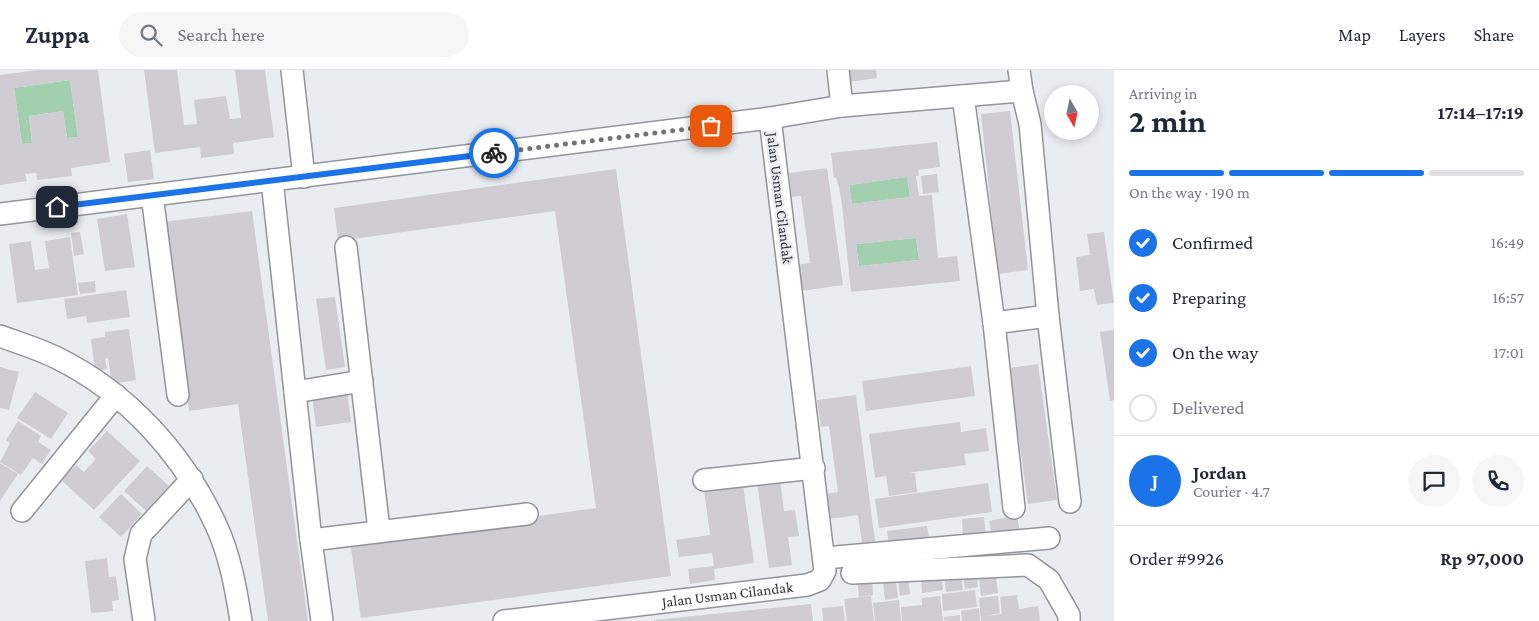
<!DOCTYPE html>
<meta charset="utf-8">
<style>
body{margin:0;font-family:"Crimson Pro",serif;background:#f6f6f7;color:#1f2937;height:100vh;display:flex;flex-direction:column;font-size:19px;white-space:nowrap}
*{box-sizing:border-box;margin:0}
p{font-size:16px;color:#747a83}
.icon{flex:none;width:28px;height:28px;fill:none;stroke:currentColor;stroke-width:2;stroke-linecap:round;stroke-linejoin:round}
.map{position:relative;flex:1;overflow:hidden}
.drawer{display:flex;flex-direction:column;background:#fff;width:425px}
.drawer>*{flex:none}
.needle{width:32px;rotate:171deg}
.tools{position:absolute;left:1044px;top:15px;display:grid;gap:10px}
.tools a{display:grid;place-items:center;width:55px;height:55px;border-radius:50%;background:#fff;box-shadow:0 2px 8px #0003;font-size:25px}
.pin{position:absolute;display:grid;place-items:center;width:42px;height:42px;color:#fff;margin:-21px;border-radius:10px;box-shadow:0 2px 8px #0006}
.courier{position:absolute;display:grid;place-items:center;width:50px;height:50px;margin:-25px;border:4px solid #1a73e8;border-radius:50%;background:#fff;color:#222;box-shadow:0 1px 6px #0007}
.head em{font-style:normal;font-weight:700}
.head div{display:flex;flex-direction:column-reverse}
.head{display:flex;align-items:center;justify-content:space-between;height:85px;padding:0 15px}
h1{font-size:32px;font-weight:700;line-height:38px}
.bar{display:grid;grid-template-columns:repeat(4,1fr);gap:8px 5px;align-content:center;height:60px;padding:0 15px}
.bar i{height:6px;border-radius:4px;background:#e0e1e3}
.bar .current{background:#1a73e8}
.bar p{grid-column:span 4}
.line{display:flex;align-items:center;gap:12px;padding:0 15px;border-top:1px solid #e0e1e3}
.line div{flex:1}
.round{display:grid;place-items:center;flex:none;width:52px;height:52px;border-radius:26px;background:#f6f6f7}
ol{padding:0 15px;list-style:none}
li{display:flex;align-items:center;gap:15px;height:55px}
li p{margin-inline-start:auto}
li .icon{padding:5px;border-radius:50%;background:#1a73e8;color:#fff;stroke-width:4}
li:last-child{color:#747a83}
li i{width:28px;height:28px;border:2px solid #e0e1e3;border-radius:50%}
header{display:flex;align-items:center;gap:30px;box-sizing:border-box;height:70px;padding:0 25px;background:#fff;border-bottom:1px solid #e0e1e3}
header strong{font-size:24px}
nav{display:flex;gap:28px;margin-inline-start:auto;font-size:18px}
.search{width:350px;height:45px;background:#f6f6f7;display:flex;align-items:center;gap:12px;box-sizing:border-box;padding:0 18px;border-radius:28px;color:#747a83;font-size:19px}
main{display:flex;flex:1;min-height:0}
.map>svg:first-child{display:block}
.green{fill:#a2cfad}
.building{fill:#cfcdd3;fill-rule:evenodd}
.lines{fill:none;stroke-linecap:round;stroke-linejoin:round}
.minor-casing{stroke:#919599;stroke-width:24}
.minor{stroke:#fff;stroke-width:21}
.done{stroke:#717376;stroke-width:5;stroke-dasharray:0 9}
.route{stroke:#1a73e8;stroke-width:6}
.labels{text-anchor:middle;stroke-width:5;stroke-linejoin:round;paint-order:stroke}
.street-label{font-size:15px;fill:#313234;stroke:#e9edf2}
</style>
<header>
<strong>Zuppa</strong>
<div class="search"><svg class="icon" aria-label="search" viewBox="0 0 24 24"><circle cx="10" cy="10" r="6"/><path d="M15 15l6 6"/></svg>Search here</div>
<nav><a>Map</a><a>Layers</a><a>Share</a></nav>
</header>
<main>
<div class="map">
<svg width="1114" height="551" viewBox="0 0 1114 551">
<rect width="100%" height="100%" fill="#e9edf2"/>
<path class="green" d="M70,10L78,67L67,68L63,41L29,46L32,73L22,74L14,18Z
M907,107L910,127L852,134L849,115Z
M916,168L919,190L859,196L856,174Z"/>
<path class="building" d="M38,0H98L110,92L71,98L72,106L37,110L36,103L25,104L27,111L0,115V5ZM70,10L78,67L67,68L63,41L29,46L32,73L22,74L14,18Z
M144,0H177L184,55L197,54L194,30L226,26L230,49L241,48L235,0H265L274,67L233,73L234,84L201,88L200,77L155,83Z
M839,0H876L877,8L841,13Z
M1010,41L1028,200L998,204L981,44Z
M937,72L940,97L918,100L919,106H916L919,126L932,125L938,188L957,186L960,211L851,222L842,135L839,117L836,108H834L831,83ZM907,107L910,127L852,134L849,115ZM916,168L919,190L859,196L856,174Z
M150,80L154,109L128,112L124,84Z
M827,98L843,215L801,221L797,195L810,193L801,126L792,127L789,103Z
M616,99L671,506L361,548L350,472L596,438L555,141L338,171L334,138Z
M937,104L939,122L923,124L921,106Z
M252,141L308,551H268L238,334L189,341L163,152Z
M127,144L135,197L105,201L97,149Z
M80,162L84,184L74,186L71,163Z
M1104,162L1114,233L1097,235L1094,219L1080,221L1076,187L1090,185L1087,164Z
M70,167L78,225L17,233L9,174L31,171L35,200L49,198L45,171Z
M95,211L96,222L80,224L78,213Z
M126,220L130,247L87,253L86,246L67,249L64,229Z
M335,227L345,297L326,300L316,229Z
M129,259L136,310L112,314L108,288L105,289L107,299L95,301L91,269L105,267V262Z
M1114,260V330L1110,331L1100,262Z
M1038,294L1057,430L1028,434L1009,298Z
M971,296L975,326L866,341L862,311Z
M0,297L19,302L9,340L0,338Z
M347,320L351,352L316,357L312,325Z
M35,322L68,343L51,369L17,348Z
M856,325L875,471L862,473L858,445L829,449L826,424L838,422L829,356L821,357L817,330Z
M18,351L41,366L38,372L51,380L42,394L33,388L21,405L0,392L10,373L6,370Z
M960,352L961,362L986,358L989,381L964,384L966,395L908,403H915L917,422L889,426L886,406L875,408L869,364Z
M107,361L140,391L94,440L61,410L76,395L84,402L96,389L88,381Z
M0,393L18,404L0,431Z
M147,396L169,416L146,441L124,421Z
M780,409L784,441L795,440L799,466L788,467L792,495L769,498L757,412Z
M988,413L992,442L879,458L875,429Z
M743,415L754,493L714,499L715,510L690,514L688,499L714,496L712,483L679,487L676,470L710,465L704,420Z
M121,424L142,444L121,467L99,447Z
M1017,445L1020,463L992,468L989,451Z
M984,447L986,467L963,469L962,449Z
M927,456L930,473L890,479L887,461Z
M107,488L109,507L116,506L119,530L112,531L113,541L91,543L85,491Z
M961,502L963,520L946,522L944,504Z
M977,502L978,517L965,519L963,504Z
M941,505L943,520L922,523L921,508Z
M996,506L998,523L981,526L979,508Z
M908,507L910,524L900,526L898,509Z
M872,508L873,525L859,527L857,510Z
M896,511L898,528L885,530L883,512Z
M975,520L977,537L943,541L942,524Z
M1017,525L1019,539L1038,536L1040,551H981L979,528L998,526L1000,543L986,546L1002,544L1000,527Z
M871,526L874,551H847L844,529Z
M940,526L943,551H902L901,537L922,535V528Z
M899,530L901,551H875L873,533Z
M811,534L813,551H654V550Z
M843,536L845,551H823L822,538Z
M979,538L980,551H962L961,541Z
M960,545V551H944V547Z"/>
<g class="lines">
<defs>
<g id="minor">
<path d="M292,0L304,107"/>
<path d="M838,0L842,36"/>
<path d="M1019,0L1022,21"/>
<path d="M963,26L994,253L1014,438"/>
<path d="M272,110L311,470L322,551"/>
<path d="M152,125L178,325"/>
<path d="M0,144L770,48L842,36L1022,21L1030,54L1048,246L1070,432"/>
<path d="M346,177L379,460"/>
<path d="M994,253L1048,246"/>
<path d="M0,266C19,273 39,279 57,288C128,323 183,384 216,455C230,485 236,519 241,551"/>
<path d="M295,322L362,311"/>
<path d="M704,410L814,398"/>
<path d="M22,441L116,325"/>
<path d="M311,470L527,444"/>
<path d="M825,488L1049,468"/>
<path d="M852,503L1028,495L1049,510L1069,545V551"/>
<path d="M144,551L135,489L141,464L192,409"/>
<path id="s1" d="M504,551L807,515L820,510L825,501L770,48"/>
</g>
</defs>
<use href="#minor" class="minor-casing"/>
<use href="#minor" class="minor"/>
</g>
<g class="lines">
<path class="done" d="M494,83L711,56"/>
<path class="route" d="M57,137L494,83"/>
</g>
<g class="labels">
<g class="street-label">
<text transform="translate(780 128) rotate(83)" y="5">Jalan Usman Cilandak</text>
<text dy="5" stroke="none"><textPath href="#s1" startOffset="225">Jalan Usman Cilandak</textPath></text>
</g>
</g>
</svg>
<div class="tools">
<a><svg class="needle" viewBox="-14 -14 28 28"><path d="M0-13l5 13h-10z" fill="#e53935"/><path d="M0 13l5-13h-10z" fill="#747a83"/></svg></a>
</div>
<div class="pin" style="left:711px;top:56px;background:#ea580c"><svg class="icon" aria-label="bag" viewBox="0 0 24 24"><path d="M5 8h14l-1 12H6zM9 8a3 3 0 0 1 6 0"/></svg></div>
<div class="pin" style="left:57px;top:137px;background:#1f2937"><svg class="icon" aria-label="home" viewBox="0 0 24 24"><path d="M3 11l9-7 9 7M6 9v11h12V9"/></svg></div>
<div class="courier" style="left:494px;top:83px"><svg class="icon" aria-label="bike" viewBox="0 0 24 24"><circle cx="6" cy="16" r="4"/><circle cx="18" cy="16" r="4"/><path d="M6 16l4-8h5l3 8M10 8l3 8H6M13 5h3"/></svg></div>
</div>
<section class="drawer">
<div class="head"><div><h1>2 min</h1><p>Arriving in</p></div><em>17:14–17:19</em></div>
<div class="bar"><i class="current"></i><i class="current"></i><i class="current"></i><i></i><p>On the way · 190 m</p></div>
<ol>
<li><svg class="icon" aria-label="check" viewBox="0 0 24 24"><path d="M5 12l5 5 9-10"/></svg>Confirmed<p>16:49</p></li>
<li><svg class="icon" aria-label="check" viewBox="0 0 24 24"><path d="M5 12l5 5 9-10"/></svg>Preparing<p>16:57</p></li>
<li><svg class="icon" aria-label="check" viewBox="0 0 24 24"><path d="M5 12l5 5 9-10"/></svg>On the way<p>17:01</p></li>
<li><i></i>Delivered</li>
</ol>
<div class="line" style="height:90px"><b class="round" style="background:#1a73e8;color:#fff">J</b><div><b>Jordan</b><p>Courier · 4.7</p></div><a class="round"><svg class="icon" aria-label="chat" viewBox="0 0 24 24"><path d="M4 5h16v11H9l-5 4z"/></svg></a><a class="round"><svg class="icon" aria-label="phone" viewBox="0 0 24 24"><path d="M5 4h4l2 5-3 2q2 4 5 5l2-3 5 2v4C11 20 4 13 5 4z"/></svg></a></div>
<div class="line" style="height:65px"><div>Order #9926</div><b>Rp 97,000</b></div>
</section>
</main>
